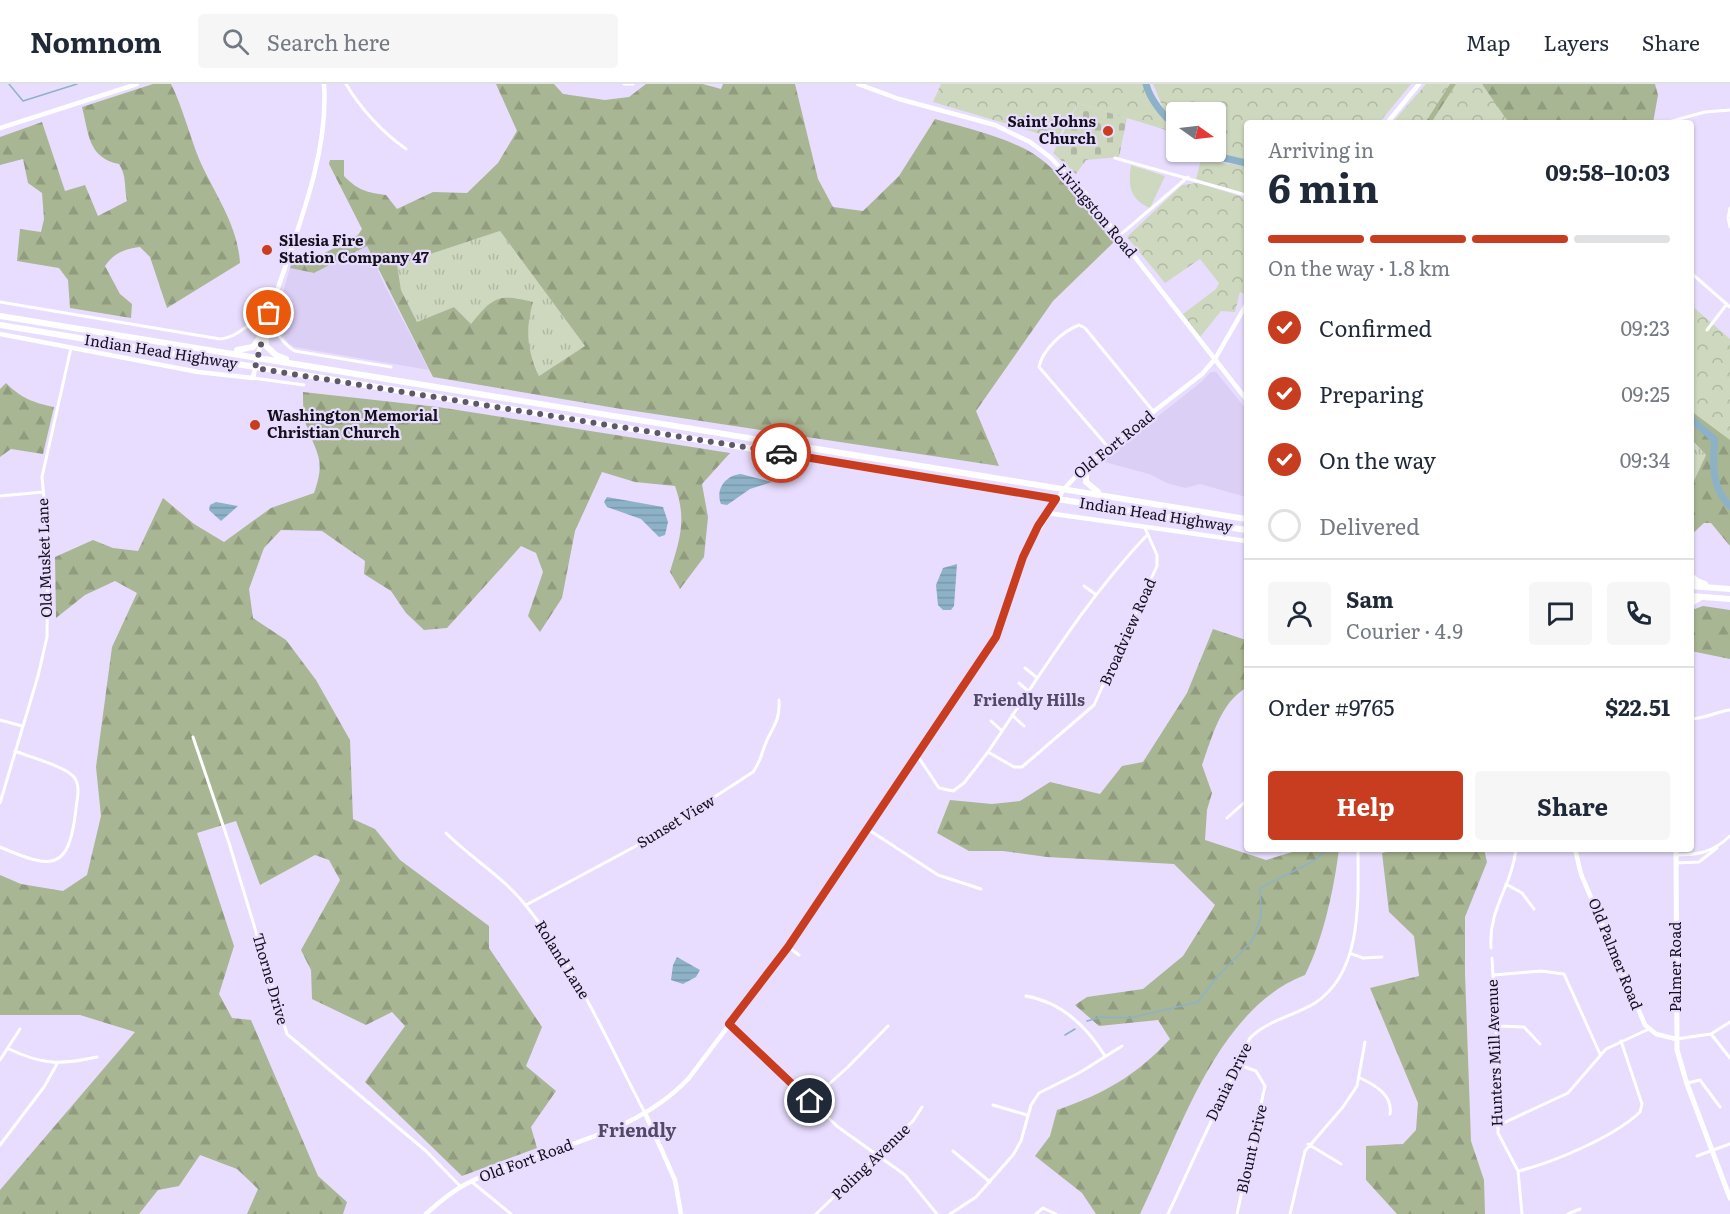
<!DOCTYPE html>
<meta charset="utf-8">
<style>
body{margin:0;font-family:Literata,serif;background:#f6f6f7;color:#1f2937;height:100vh;display:flex;flex-direction:column;font-size:22px;white-space:nowrap}
*{box-sizing:border-box;margin:0}
p{font-size:20px;color:#747a83}
.icon{flex:none;width:33px;height:33px;fill:none;stroke:currentColor;stroke-width:2;stroke-linecap:round;stroke-linejoin:round}
.map{position:relative;flex:1;overflow:hidden}
.details{position:absolute;left:1244px;top:36px;width:450px;height:732px;display:flex;flex-direction:column;background:#fff;border-radius:6px;box-shadow:0 2px 4px #0004}
.details>*{flex:none}
.needle{width:39px;rotate:104deg}
.tools{position:absolute;left:1166px;top:18px;display:grid;gap:12px}
.tools a{display:grid;place-items:center;width:60px;height:60px;border-radius:6px;background:#fff;box-shadow:0 2px 4px #0004;font-size:30px}
.pin{position:absolute;display:grid;place-items:center;width:51px;height:51px;color:#fff;margin:-26px;border:3px solid #fff;border-radius:50%;box-shadow:0 2px 6px #0007}
.courier{position:absolute;display:grid;place-items:center;width:60px;height:60px;margin:-30px;border:4px solid #c83d1f;border-radius:50%;background:#fff;color:#222;box-shadow:0 2px 8px #0007}
.summary em{font-style:normal;font-weight:700}
.summary div{display:flex;flex-direction:column-reverse}
.summary{display:flex;align-items:center;justify-content:space-between;height:102px;padding:0 24px}
h1{font-size:39px;font-weight:700;line-height:45px}
.bar{display:grid;grid-template-columns:repeat(4,1fr);gap:9px 6px;align-content:center;height:72px;padding:0 24px}
.bar i{height:8px;border-radius:4px;background:#e0e1e3}
.bar .current{background:#c83d1f}
.bar p{grid-column:span 4}
.line{display:flex;align-items:center;gap:15px;padding:0 24px;border-top:2px solid #e0e1e3}
.line div{flex:1}
.round{display:grid;place-items:center;flex:none;width:63px;height:63px;border-radius:6px;background:#f6f6f7}
ol{padding:0 24px;list-style:none}
li{display:flex;align-items:center;gap:18px;height:66px}
li p{margin-inline-start:auto}
li .icon{padding:6px;border-radius:50%;background:#c83d1f;color:#fff;stroke-width:4}
li:last-child{color:#747a83}
li i{width:33px;height:33px;border:3px solid #e0e1e3;border-radius:50%}
.action{display:flex;gap:12px;margin-top:auto;padding:12px 24px}
.action a{flex:1;height:69px;border-radius:6px;background:#c83d1f;color:#fff;font-size:24px;font-weight:700;line-height:69px;text-align:center}
.action a+a{background:#f6f6f7;color:#1f2937}
header{display:flex;align-items:center;gap:36px;box-sizing:border-box;height:84px;padding:0 30px;background:#fff;border-bottom:2px solid #e0e1e3}
header strong{font-size:28px}
nav{display:flex;gap:33px;margin-inline-start:auto;font-size:21px}
.search{width:420px;height:54px;background:#f6f6f7;display:flex;align-items:center;gap:15px;box-sizing:border-box;padding:0 21px;border-radius:6px;color:#747a83;font-size:22px}
.map>svg:first-child{display:block}
.built{fill:#dccff6}
.grass{fill:url(#grass-tufts)}
.forest{fill:url(#forest-firs);fill-rule:evenodd}
.cemetery{fill:url(#cemetery-stones)}
.park{fill:url(#park-crowns)}
.pitch{fill:#ced8bf}
.water{fill:url(#water-rules)}
.lines{fill:none;stroke-linecap:round;stroke-linejoin:round}
.stream{stroke:#8db2c8;stroke-width:1.5}
.river{stroke:#8db2c8;stroke-width:7}
.street{stroke:#fff;stroke-width:3}
.secondary{stroke:#fff;stroke-width:4.5}
.primary{stroke:#fff;stroke-width:5}
.highway{stroke:#fff;stroke-width:6}
.done{stroke:#5e586a;stroke-width:6;stroke-dasharray:0 10.8}
.route{stroke:#c83d1f;stroke-width:8}
.poi-dot{fill:#c83d1f;stroke:#e8ddfe;stroke-width:2}
.labels{text-anchor:middle;stroke-width:4.5;stroke-linejoin:round;paint-order:stroke}
.poi-label{font-size:15px;font-weight:bold;fill:#14101b;stroke:#e8ddfe;text-anchor:start}
.street-label{font-size:15px;fill:#14101b;stroke:#e8ddfe}
.neighbourhood-label{font-size:16px;font-weight:bold;fill:#524964;stroke:#e8ddfe}
.quarter-label{font-size:18px;font-weight:bold;fill:#524964;stroke:#e8ddfe}
</style>
<header>
<strong>Nomnom</strong>
<div class="search"><svg class="icon" aria-label="search" viewBox="0 0 24 24"><circle cx="10" cy="10" r="6"/><path d="M15 15l6 6"/></svg>Search here</div>
<nav><a>Map</a><a>Layers</a><a>Share</a></nav>
</header>
<div class="map">
<svg width="1730" height="1130" viewBox="0 0 1730 1130">
<defs>
<pattern id="grass-tufts" width="24" height="20" patternUnits="userSpaceOnUse" patternTransform="scale(1.5)"><rect width="24" height="20" fill="#ced8bf"/><path d="M3 7l-1-3M5 7V3M7 7l1-3M15 17l-1-3M17 17v-4M19 17l1-3" fill="none" stroke="#b0b8a4"/></pattern>
<pattern id="forest-firs" width="22" height="20" patternUnits="userSpaceOnUse" patternTransform="scale(1.5)"><rect width="22" height="20" fill="#a9b693"/><path d="M5 1l3.5 6h-7zM16 11l3.5 6h-7z" fill="#919b7e"/></pattern>
<pattern id="cemetery-stones" width="16" height="16" patternUnits="userSpaceOnUse" patternTransform="scale(1.5)"><rect width="16" height="16" fill="#ced8bf"/><path d="M2 7V4a2 2 0 0 1 4 0v3zM10 15v-3a2 2 0 0 1 4 0v3z" fill="#b0b8a4"/></pattern>
<pattern id="park-crowns" width="20" height="18" patternUnits="userSpaceOnUse" patternTransform="scale(1.5)"><rect width="20" height="18" fill="#ced8bf"/><path d="M2 6a3 3 0 1 1 6 0M12 15a3 3 0 1 1 6 0" fill="none" stroke="#b0b8a4"/></pattern>
<pattern id="water-rules" width="6" height="5" patternUnits="userSpaceOnUse" patternTransform="scale(1.5)"><rect width="6" height="5" fill="#8db2c8"/><path d="M0 2.5h6" fill="none" stroke="#7998ab"/></pattern>
</defs>
<rect width="100%" height="100%" fill="#e8ddfe"/>
<path class="built" d="M367,162L385,202L429,286L294,263L288,259L282,248L274,240L290,184L314,189Z
M1211,288H1216L1246,325V413L1200,400L1185,404L1167,399L1149,390L1101,377L1200,299Z"/>
<path class="grass" d="M500,147L585,262L539,292L528,266L526,240H471L454,223L417,238L401,206L396,181Z
M1690,355L1706,371L1691,403H1690Z"/>
<path class="forest" d="M153,0H171C183,24 189,50 199,75C214,109 238,141 240,179L167,224L150,173L140,163C124,165 114,169 105,182L120,210L132,220L131,234L70,224L68,196L59,184L17,177L20,145L41,148L44,135L42,109L28,99L23,75L0,81V53L42,38L65,107L85,101L98,132L127,117C124,104 127,92 119,80C88,74 89,50 82,23Z
M496,0H554L563,10L605,16L629,13L646,0H703L721,5L723,0H795L818,95L833,123L863,127L899,92L935,35C966,44 998,51 1027,66C1059,83 1091,129 1114,158L1053,217L976,327L999,382L615,324L433,293L367,162L314,189L290,184L293,175L308,178L358,151L362,145L329,80L330,76H344V92C359,107 366,108 386,111L397,125L433,108L467,109L498,79L517,47ZM500,147L585,262L539,292C527,267 525,245 533,218C498,209 493,213 471,240L454,223L417,238L401,206L397,181Z
M1430,0H1655L1658,11L1653,39H1395Z
M1690,279L1730,312V462L1711,439H1704L1691,451V403L1706,371L1691,355Z
M6,299C21,314 34,319 54,323L43,370L11,365L0,373V305Z
M303,308L438,323L730,369L702,400L708,433L704,473L680,505L670,488C680,454 687,436 675,402L635,398L602,388L575,447L562,514L540,548L528,532L543,488L536,469L521,462L447,544L424,546L406,529L391,507L364,490L365,477L322,447L281,446L264,464L249,505L253,534L286,556L316,596L350,656L353,735L375,745L400,776L489,842V864L542,943L526,982L556,1007L531,1043L537,1064L462,1092L365,998L405,942L392,928L366,941L312,915L311,886L301,866L340,796L329,776L315,771L260,801L236,737L197,749L234,862L219,910L232,934L251,936L318,1092L347,1118L343,1130H247L258,1105L237,1085L200,1071L179,1102L158,1106L139,1130H0V1106L135,948L80,931H0V791L21,800L63,807L87,791L101,732L96,683L112,563L137,509L115,497L85,511L56,534L55,473L93,456L113,464L138,467L163,414L194,440L224,458L271,424L314,409C327,373 315,369 305,337C303,328 303,317 303,308Z
M1703,522L1730,526V575L1691,567L1692,526Z
M1213,545L1246,556V604C1220,619 1212,654 1202,681L1212,709L1207,726L1205,756L1266,776L1302,765H1339C1334,805 1323,856 1305,891C1216,925 1179,1051 1140,1130H1096L1082,1109L1035,1072L1050,1052L1057,1026C1104,1010 1137,991 1170,955L1158,936L1099,942L1075,921L1087,913L1143,905L1183,872L1215,821L1174,780L1047,773L1003,767H969L937,749L950,716L992,720L1020,717L1050,698L1100,710L1122,682L1143,678L1187,609Z
M1401,765H1484L1487,778L1465,833V889L1471,1057L1484,1096L1485,1130H1397L1366,1096V1062L1403,1060L1416,1046L1418,1019L1370,904L1419,892L1414,852L1389,828L1382,769Z"/>
<path class="cemetery" d="M1078,19L1127,34L1119,73L1086,76L1076,90L1053,69Z"/>
<path class="park" d="M941,0H1146L1166,39L1176,49L1078,19L1057,55L933,18Z
M1153,0H1411L1379,39H1246V78L1230,76L1212,68H1215V28H1176V42L1166,31Z
M1426,0H1450L1425,39H1392Z
M1456,0H1482L1509,39H1431Z
M1203,68L1223,79L1246,82V110L1196,95Z
M1198,99L1240,112L1246,119V211L1240,208L1235,228L1221,227L1200,253L1183,230L1216,205L1219,199L1200,175L1165,199L1127,153L1182,101Z
M1691,221L1730,255V356L1691,327Z"/>
<path class="pitch" d="M1131,81L1165,92L1150,124C1129,115 1128,101 1131,81Z"/>
<path class="water" d="M741,390L772,398L750,405L727,421L721,420C715,405 726,391 741,390Z
M607,413L663,423L668,438L665,451L659,453L641,435L607,423L604,418Z
M216,418L238,422L221,437L209,426L210,421Z
M957,480L954,522L951,526H943L938,521L936,501L943,484Z
M677,873L700,886L696,893L683,900L671,896L673,881Z"/>
<g class="lines">
<path class="stream" d="M9,0L23,17L77,0
M1087,937L1102,933L1130,934L1198,918L1216,894L1253,856L1261,832L1260,804L1314,777L1328,765
M1065,951L1075,945"/>
<path class="river" d="M1146,0C1150,15 1163,32 1176,42
M1207,68L1224,74L1246,79
M1690,334L1715,356C1712,380 1712,405 1730,422"/>
<path class="street" d="M346,0C360,24 383,49 406,65
M624,0H633
M1665,39L1705,28L1730,26
M1115,74L1246,111
M1730,124L1728,134L1730,143
M1119,152L1188,93
M1690,188L1730,223
M0,218L220,255C237,254 244,240 259,238C277,241 280,260 295,267L391,283
M1707,246L1727,220
M253,294L304,301
M1108,363L1039,283C1042,266 1063,247 1079,241L1085,244L1153,327
M0,412L43,408
M1084,502L1095,510
M1025,584L1036,593
M1019,599L1027,606
M1012,631L1024,642
M1690,635C1709,634 1714,628 1730,626
M0,636L22,642
M991,637L1002,647
M193,653L229,759L287,950L426,1067L461,1103
M988,668C1039,593 1085,516 1148,450
M917,671L939,704L953,707L964,699L988,668L1014,683H1022L1094,621L1157,482V471L1145,444
M0,719L38,592L47,553L48,456L42,393L71,264
M1227,734L1246,717
M866,744L938,791L981,805
M446,749C472,775 505,794 527,823C577,885 608,959 645,1029
M0,763C53,786 69,787 76,725C77,715 81,702 74,693C65,682 29,673 15,667
M1676,771C1699,771 1713,768 1730,752
M1676,779L1699,778L1717,764
M1506,800L1522,809L1534,825
M526,821L651,754L753,688C762,676 762,665 769,652C776,639 780,632 779,616
M788,863L799,871
M1491,864C1488,825 1512,802 1516,765
M1352,870L1363,874L1382,873
M1492,874L1499,994L1498,1049L1518,1087L1522,1130
M1494,891L1541,887L1564,890L1600,970
M1026,912C1061,918 1087,943 1105,972
M729,940L838,1043L905,1091L937,1130
M1497,942L1524,943L1540,960
M1711,950L1730,974
M1676,955L1711,950L1730,938
M9,965C43,981 60,981 97,973
M0,976L20,945
M1237,980L1256,987L1265,1002L1237,1130
M1360,994C1375,1001 1393,1011 1390,1030
M1688,999L1700,996L1720,1023
M810,1017L848,983L888,942
M993,1021L1027,1031
M1497,1042L1568,1009L1606,965L1649,945
M1308,1060L1341,1080
M0,1061L44,1003L57,980
M953,1067L990,1098
M1697,1072L1730,1060
M1519,1087C1554,1078 1614,1053 1640,1028L1642,1020L1621,957
M472,1098L511,1130
M816,1130L913,1037L922,1023
M950,1130L976,1113L1013,1071L1021,1057L1031,1021L1039,1009L1079,989L1122,962
M1036,1130L1043,1124L1056,1130
M1168,1130L1250,954C1268,936 1294,932 1315,919C1363,888 1358,816 1358,765
M1290,1130L1305,1067L1343,1023L1357,1002L1365,958
M1568,1130L1580,1125"/>
<path class="secondary" d="M858,0L899,15L995,41L1030,58L1050,73L1084,108L1246,315
M1387,39L1419,0
M0,44L137,0
M0,250L198,288L253,294C270,199 331,94 324,0
M1047,429L1246,457
M1575,765L1581,790L1645,941L1656,950L1676,955
M645,1029L675,1096L681,1130
M426,1130C438,1119 451,1108 466,1100C540,1062 630,1057 689,994L788,863L891,707L977,582L1000,544L1028,463L1064,405L1090,377L1202,290L1215,275L1246,221"/>
<path class="primary" d="M1676,765L1677,966L1687,1000L1730,1114"/>
<path class="highway" d="M0,232L1246,435
M0,241L1246,446
M265,244L266,262L276,271L286,275
M237,266L253,263L264,248
M1091,377L1086,389V398L1098,408
M1690,491L1697,497L1705,500
M1690,502L1730,505
M1690,512L1730,515
M1690,520L1701,513"/>
</g>
<g class="lines">
<path class="done" d="M269,229L255,284L781,369"/>
<path class="route" d="M781,369L1056,415L1038,442L1023,473L996,553L788,863L729,940L810,1017"/>
</g>
<g class="poi-dot">
<circle cx="1108" cy="47" r="6"/>
<circle cx="267" cy="166" r="6"/>
<circle cx="255" cy="341" r="6"/>
</g>
<g class="labels">
<g class="poi-label">
<text x="1096" y="43" text-anchor="end">Saint Johns<tspan x="1096" dy="17">Church</tspan></text>
<text x="279" y="162">Silesia Fire<tspan x="279" dy="17">Station Company 47</tspan></text>
<text x="267" y="337">Washington Memorial<tspan x="267" dy="17">Christian Church</tspan></text>
</g>
<g class="street-label">
<text transform="translate(1096 127) rotate(50)" y="5">Livingston Road</text>
<text transform="translate(161 268) rotate(9)" y="5">Indian Head Highway</text>
<text transform="translate(1114 361) rotate(-39)" y="5">Old Fort Road</text>
<text transform="translate(1156 431) rotate(9)" y="5">Indian Head Highway</text>
<text transform="translate(45 474) rotate(-92)" y="5">Old Musket Lane</text>
<text transform="translate(1128 548) rotate(-66)" y="5">Broadview Road</text>
<text transform="translate(676 738) rotate(-31)" y="5">Sunset View</text>
<text transform="translate(1615 870) rotate(68)" y="5">Old Palmer Road</text>
<text transform="translate(562 876) rotate(58)" y="5">Roland Lane</text>
<text transform="translate(1676 883) rotate(-90)" y="5">Palmer Road</text>
<text transform="translate(270 895) rotate(74)" y="5">Thorne Drive</text>
<text transform="translate(1495 969) rotate(-92)" y="5">Hunters Mill Avenue</text>
<text transform="translate(1229 998) rotate(-64)" y="5">Dania Drive</text>
<text transform="translate(1252 1065) rotate(-77)" y="5">Blount Drive</text>
<text transform="translate(526 1077) rotate(-20)" y="5">Old Fort Road</text>
<text transform="translate(871 1078) rotate(-44)" y="5">Poling Avenue</text>
</g>
<g class="neighbourhood-label">
<text x="1029" y="622">Friendly Hills</text>
</g>
<g class="quarter-label">
<text x="637" y="1053">Friendly</text>
</g>
</g>
</svg>
<div class="tools">
<a><svg class="needle" viewBox="-14 -14 28 28"><path d="M0-13l5 13h-10z" fill="#e53935"/><path d="M0 13l5-13h-10z" fill="#747a83"/></svg></a>
</div>
<div class="pin" style="left:269px;top:229px;background:#ea580c"><svg class="icon" aria-label="bag" viewBox="0 0 24 24"><path d="M5 8h14l-1 12H6zM9 8a3 3 0 0 1 6 0"/></svg></div>
<div class="pin" style="left:810px;top:1017px;background:#1f2937"><svg class="icon" aria-label="home" viewBox="0 0 24 24"><path d="M3 11l9-7 9 7M6 9v11h12V9"/></svg></div>
<div class="courier" style="left:781px;top:369px"><svg class="icon" aria-label="car" viewBox="0 0 24 24"><path d="M5 17H2v-5l4-1 3-4h7l3 4 3 1v5h-3M9 17h6M6 11h13"/><circle cx="7" cy="17" r="2"/><circle cx="17" cy="17" r="2"/></svg></div>
<section class="details">
<div class="summary"><div><h1>6 min</h1><p>Arriving in</p></div><em>09:58–10:03</em></div>
<div class="bar"><i class="current"></i><i class="current"></i><i class="current"></i><i></i><p>On the way · 1.8 km</p></div>
<ol>
<li><svg class="icon" aria-label="check" viewBox="0 0 24 24"><path d="M5 12l5 5 9-10"/></svg>Confirmed<p>09:23</p></li>
<li><svg class="icon" aria-label="check" viewBox="0 0 24 24"><path d="M5 12l5 5 9-10"/></svg>Preparing<p>09:25</p></li>
<li><svg class="icon" aria-label="check" viewBox="0 0 24 24"><path d="M5 12l5 5 9-10"/></svg>On the way<p>09:34</p></li>
<li><i></i>Delivered</li>
</ol>
<div class="line" style="height:108px"><a class="round"><svg class="icon" aria-label="person" viewBox="0 0 24 24"><circle cx="12" cy="8" r="4"/><path d="M4 21q1-7 8-7t8 7"/></svg></a><div><b>Sam</b><p>Courier · 4.9</p></div><a class="round"><svg class="icon" aria-label="chat" viewBox="0 0 24 24"><path d="M4 5h16v11H9l-5 4z"/></svg></a><a class="round"><svg class="icon" aria-label="phone" viewBox="0 0 24 24"><path d="M5 4h4l2 5-3 2q2 4 5 5l2-3 5 2v4C11 20 4 13 5 4z"/></svg></a></div>
<div class="line" style="height:78px"><div>Order #9765</div><b>$22.51</b></div>
<div class="action"><a>Help</a><a>Share</a></div>
</section>
</div>
